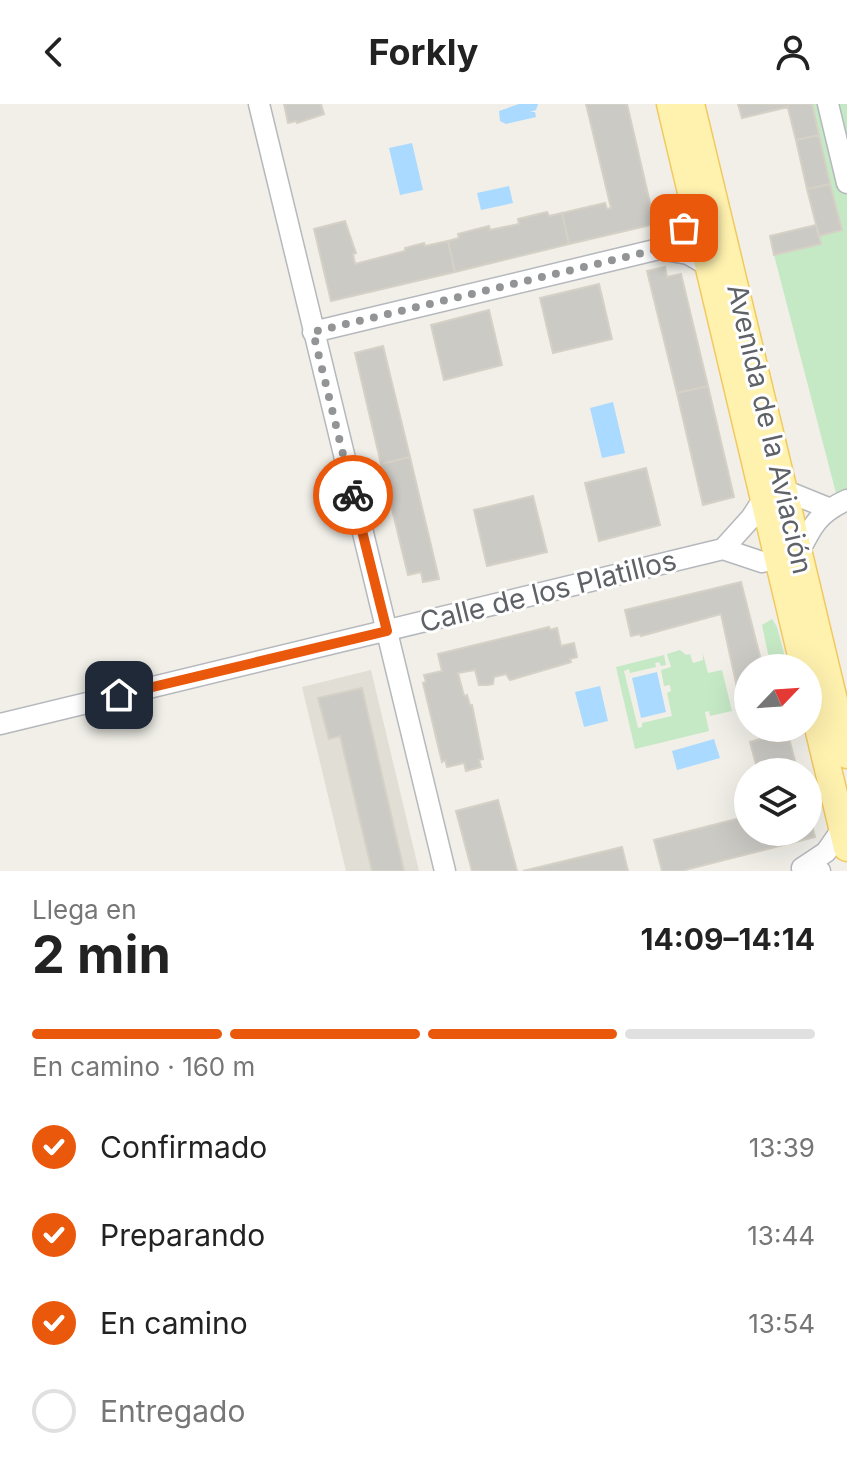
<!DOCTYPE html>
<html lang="es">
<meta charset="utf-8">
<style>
body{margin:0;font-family:Inter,sans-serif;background:#f2f2f2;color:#222;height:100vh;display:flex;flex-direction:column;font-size:30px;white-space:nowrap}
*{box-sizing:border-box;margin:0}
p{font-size:26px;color:#767676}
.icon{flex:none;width:44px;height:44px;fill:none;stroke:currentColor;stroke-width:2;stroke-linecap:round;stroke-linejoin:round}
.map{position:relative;height:767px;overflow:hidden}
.side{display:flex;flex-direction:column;background:#fff;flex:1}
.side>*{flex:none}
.needle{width:52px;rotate:65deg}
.tools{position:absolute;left:734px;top:550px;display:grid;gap:16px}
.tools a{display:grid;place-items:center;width:88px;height:88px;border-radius:50%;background:#fff;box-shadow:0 8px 32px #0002;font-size:40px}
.pin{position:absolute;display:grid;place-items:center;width:68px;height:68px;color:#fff;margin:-34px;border-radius:16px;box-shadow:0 4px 12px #0006}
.courier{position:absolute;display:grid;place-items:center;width:80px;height:80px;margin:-40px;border:6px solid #ea580c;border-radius:50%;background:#fff;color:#222;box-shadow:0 2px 10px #0007}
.head em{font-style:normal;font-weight:700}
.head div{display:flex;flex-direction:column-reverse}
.head{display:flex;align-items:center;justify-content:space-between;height:136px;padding:0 32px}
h1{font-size:52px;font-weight:700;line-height:60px}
.bar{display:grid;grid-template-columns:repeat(4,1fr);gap:12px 8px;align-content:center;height:96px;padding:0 32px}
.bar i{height:10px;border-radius:6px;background:#e0e0e0}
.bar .on{background:#ea580c}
.bar p{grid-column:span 4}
ol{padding:0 32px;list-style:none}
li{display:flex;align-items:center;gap:24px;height:88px}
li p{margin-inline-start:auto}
li .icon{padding:8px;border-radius:50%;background:#ea580c;color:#fff;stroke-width:4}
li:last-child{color:#767676}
li i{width:44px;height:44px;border:4px solid #e0e0e0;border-radius:50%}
header{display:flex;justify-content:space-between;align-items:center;height:104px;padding:0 32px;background:#fff;font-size:36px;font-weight:700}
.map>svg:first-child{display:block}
.education{fill:#e1ded6}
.green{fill:#c5e8c5}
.water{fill:#aadaff}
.building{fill:#cccac5;stroke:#d6d1c6;stroke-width:2}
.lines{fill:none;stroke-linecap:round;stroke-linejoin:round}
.minor-casing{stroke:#b5b8bc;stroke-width:23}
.major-casing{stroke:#f2c960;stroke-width:29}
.minor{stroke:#fff;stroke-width:20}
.major{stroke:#fff2af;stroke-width:26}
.done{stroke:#929495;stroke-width:8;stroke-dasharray:0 14.4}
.route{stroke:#ea580c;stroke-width:10}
.labels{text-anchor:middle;stroke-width:6;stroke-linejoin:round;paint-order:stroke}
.street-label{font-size:28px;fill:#5f6368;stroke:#fff}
</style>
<header><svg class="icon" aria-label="back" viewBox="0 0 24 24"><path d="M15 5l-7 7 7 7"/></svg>Forkly<svg class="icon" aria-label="person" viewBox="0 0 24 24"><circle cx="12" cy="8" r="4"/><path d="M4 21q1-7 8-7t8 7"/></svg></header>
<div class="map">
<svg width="847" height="767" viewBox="0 0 847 767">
<rect width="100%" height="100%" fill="#f1efe8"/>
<path class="education" d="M371,566L419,767H346L302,583Z"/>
<path class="green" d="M812,0H847V389L837,393L774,151L820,140L819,132L841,126Z
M772,515L777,523L788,564H771L762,521Z
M680,546L686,551L690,550L693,559L703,556V550L708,569L722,566L732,607L710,612L709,607L705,608L709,627L635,645L616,563L664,551L666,561L661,562L659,558L655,559L656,563L630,569L629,565L624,567L638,624L642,623V619L672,612L667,589L671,587L670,581L664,582L661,566L671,563L667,550Z"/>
<path class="water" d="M519,0H538L536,6L530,8H535L536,13L506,20L500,17L499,7Z
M412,39L423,86L400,91L389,44Z
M509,82L513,99L481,106L477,89Z
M613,298L625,349L602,354L590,304Z
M657,568L666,608L641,614L632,574Z
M600,582L608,617L584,623L575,588Z
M714,635L720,654L677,666L672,647Z"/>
<path class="building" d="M284,0H321L324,10L297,19L296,17L288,19Z
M586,0H627L655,120L569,140L562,109L605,99L607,105L611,104Z
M738,0H787L788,3L742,14Z
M787,0H812L819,31L796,36Z
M819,31L830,80L807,85L796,36Z
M830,80L842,126L819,132L807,85Z
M547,108L549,112L562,109L569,140L455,168L448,137L459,134L458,130L489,122L490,126L519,120L518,115Z
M345,117L356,149L353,150L355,160L405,147V144L424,139L425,142L448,137L455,168L331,197L314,125Z
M816,121L821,140L774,151L770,132Z
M665,163L667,173L681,170L708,282L677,289L647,167Z
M599,180L612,235L553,249L540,194Z
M489,206L502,261L444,276L431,221Z
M383,242L410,353L381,360L355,249Z
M708,282L734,393L703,401L677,289Z
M410,353L439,475L423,478L421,468L408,471L381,360Z
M646,364L660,421L599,437L585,379Z
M533,392L547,448L487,462L474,406Z
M741,478L763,564H748V595L742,597L740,587L738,588L721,510L641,532L640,530L631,532L625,506Z
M549,523L550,526L557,524L561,542L574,539L577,553L570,555L571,558L510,576L506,570L494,573L493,580L488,581H479L475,566L458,569L464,592L467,591L470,601H472L483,655L479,656L481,663L466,667L464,659L447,663L445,656L442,658L423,579L426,578L424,571L442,567L438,550Z
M362,584L404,767H372L340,632L329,635L318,594Z
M787,627L798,668H758L750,638Z
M498,696L517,767H472L456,707Z
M808,706L815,733L681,767H662L654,736L748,712V728H808Z
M622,743L628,767H523Z"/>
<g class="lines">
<defs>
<path id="minor" d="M259,0L445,767
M828,0L847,79
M659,145L684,124L695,106
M313,228L659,145L688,150L709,162
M723,445L762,458L798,450C812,422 818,409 847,396
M723,445L751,414L764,394L786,387L828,404
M0,620L723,445
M820,767L802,764L826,748L842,725"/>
<path id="major" d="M670,0L804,564
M691,0C744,217 795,434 847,651
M808,582L847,744"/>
</defs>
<use href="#minor" class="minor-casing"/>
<use href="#major" class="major-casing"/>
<use href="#minor" class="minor"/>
<use href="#major" class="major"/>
</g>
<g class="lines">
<path class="done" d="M353,391L313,228L659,145L684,124"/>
<path class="route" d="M119,591L387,527L353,391"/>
</g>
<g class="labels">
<g class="street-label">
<text transform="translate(770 325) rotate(77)" y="10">Avenida de la Aviación</text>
<text transform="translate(548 487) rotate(-14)" y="10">Calle de los Platillos</text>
</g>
</g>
</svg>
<div class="tools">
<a><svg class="needle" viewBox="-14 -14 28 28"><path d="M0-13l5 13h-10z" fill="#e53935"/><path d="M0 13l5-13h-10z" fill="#767676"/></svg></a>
<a><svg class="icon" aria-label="layers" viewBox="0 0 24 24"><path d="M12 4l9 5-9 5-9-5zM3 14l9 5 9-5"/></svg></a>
</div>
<div class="pin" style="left:684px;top:124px;background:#ea580c"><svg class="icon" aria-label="bag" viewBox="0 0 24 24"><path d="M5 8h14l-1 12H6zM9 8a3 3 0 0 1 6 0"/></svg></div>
<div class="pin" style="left:119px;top:591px;background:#1f2937"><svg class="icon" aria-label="home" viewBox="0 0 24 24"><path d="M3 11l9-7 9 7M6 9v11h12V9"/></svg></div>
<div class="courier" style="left:353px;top:391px"><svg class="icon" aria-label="bike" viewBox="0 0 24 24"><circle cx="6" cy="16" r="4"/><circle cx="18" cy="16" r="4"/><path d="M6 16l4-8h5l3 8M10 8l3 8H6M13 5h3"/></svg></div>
</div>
<section class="side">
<div class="head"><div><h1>2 min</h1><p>Llega en</p></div><em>14:09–14:14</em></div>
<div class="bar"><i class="on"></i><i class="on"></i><i class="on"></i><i></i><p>En camino · 160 m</p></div>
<ol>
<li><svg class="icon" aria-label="check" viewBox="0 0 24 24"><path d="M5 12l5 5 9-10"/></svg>Confirmado<p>13:39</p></li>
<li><svg class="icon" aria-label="check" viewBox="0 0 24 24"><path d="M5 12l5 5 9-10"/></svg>Preparando<p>13:44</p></li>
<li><svg class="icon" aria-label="check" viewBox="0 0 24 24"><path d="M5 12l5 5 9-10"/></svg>En camino<p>13:54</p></li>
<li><i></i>Entregado</li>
</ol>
</section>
